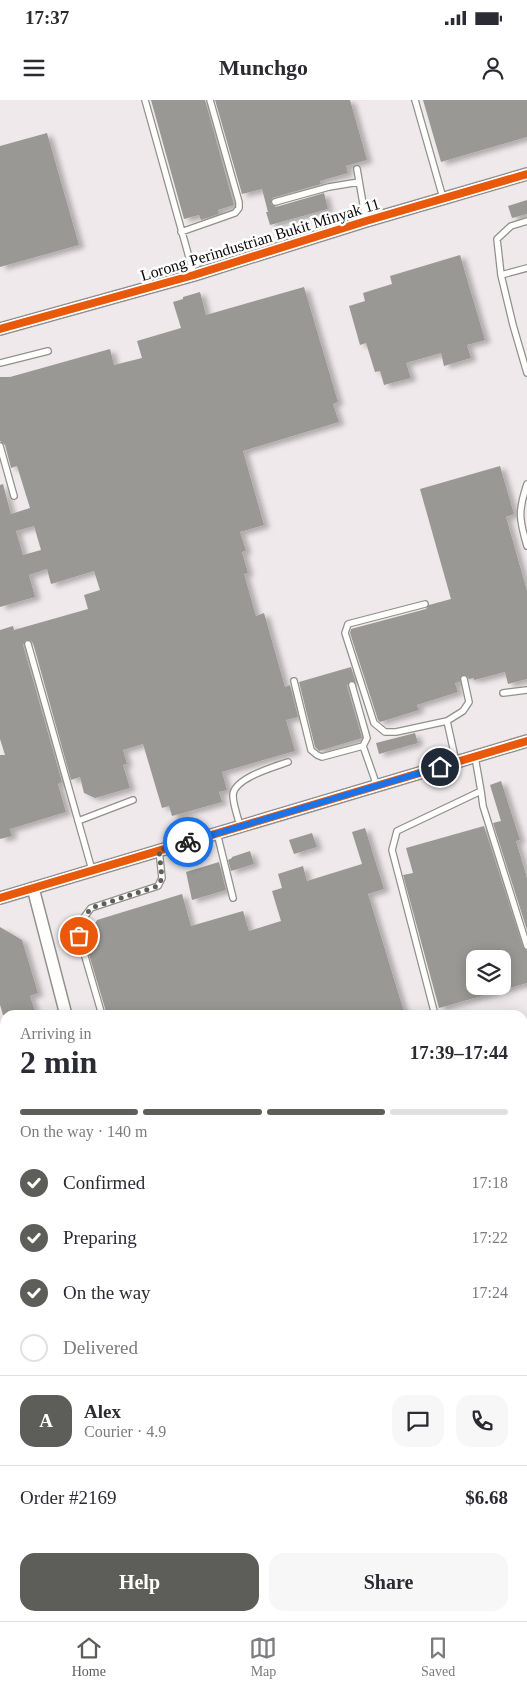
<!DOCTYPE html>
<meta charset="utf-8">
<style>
body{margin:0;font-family:Georgia,serif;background:#f7f7f7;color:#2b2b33;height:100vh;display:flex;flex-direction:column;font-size:19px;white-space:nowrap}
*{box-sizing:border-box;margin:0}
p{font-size:16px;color:#7c7c81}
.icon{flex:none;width:28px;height:28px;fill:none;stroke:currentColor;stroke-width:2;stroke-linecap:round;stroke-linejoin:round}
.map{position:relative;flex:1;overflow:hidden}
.drawer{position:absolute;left:0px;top:910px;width:528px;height:611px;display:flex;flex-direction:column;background:#fff;border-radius:15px 15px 0 0;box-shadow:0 2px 12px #0003}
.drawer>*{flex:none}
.buttons{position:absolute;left:466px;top:850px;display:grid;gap:10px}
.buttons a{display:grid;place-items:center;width:45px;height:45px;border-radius:10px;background:#fff;box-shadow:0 2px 12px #0003;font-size:25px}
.pin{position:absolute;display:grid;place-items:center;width:42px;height:42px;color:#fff;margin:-21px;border:2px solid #fff;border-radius:50%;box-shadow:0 1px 5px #0007}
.courier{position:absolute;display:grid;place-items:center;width:50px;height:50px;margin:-25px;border:4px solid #1a73e8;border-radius:50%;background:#fff;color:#222;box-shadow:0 1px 6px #0007}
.head em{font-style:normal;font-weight:800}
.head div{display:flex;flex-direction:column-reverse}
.head{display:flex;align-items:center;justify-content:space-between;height:85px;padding:0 20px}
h1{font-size:32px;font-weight:800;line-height:38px}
.bar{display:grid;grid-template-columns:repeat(4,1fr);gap:8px 5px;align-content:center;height:60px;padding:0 20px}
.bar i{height:6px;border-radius:4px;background:#e1e1e2}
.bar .current{background:#5d5d5a}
.bar p{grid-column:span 4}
.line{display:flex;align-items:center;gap:12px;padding:0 20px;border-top:1px solid #e1e1e2}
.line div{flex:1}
.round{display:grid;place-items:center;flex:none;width:52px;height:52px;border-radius:15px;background:#f7f7f7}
ol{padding:0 20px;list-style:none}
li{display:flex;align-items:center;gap:15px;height:55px}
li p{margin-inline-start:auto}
li .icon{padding:5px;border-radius:50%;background:#5d5d5a;color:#fff;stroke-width:4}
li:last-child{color:#7c7c81}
li i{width:28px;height:28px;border:2px solid #e1e1e2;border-radius:50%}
.button{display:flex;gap:10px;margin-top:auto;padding:10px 20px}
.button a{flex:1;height:58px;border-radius:15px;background:#5d5d5a;color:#fff;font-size:20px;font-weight:800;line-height:58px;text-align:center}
.button a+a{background:#f7f7f7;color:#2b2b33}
.status{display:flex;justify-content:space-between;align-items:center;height:35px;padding:0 25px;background:#fff;direction:ltr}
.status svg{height:14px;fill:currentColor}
header{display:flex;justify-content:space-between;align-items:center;height:65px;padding:0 20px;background:#fff;font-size:22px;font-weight:800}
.menu{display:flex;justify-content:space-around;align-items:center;height:70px;border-top:1px solid #e1e1e2;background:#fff;font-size:14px;color:#7c7c81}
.menu a{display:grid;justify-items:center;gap:2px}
.menu .current{color:#5d5d5a}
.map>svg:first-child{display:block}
.industrial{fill:#efe9eb;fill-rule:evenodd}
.farmland{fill:#f2f0dc}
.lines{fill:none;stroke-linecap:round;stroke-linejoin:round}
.river{stroke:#c9e2ed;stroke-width:22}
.building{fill:#9a9894;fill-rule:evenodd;filter:url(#shadow)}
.lane-casing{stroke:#91908d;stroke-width:8}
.street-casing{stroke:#91908d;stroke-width:14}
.lane{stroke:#fefefc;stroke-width:5.5}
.street{stroke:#fefefc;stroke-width:11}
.cycleway-casing{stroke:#fff;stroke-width:11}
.cycleway{stroke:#e8590c;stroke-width:8}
.done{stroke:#5d5d5a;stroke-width:5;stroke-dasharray:0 9}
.route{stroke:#1a73e8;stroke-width:6}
.labels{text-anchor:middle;stroke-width:5;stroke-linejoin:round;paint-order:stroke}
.street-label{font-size:16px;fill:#0a0a0a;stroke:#fff}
</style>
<div class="status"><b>17:37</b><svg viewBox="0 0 49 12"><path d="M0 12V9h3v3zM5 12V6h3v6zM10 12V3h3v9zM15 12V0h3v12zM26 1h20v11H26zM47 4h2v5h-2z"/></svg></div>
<header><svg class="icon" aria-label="menu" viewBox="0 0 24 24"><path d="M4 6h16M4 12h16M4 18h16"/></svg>Munchgo<svg class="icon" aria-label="person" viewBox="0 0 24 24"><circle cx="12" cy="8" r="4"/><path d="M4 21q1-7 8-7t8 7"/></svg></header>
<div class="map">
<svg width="527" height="1521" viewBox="0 0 527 1521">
<defs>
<filter id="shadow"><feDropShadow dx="5.5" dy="3" stdDeviation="2.5" flood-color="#0004"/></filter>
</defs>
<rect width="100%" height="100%" fill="#f8f6ee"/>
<path class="industrial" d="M0,0H527V1030L523,1032L522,915H5V1240L0,1242ZM475,859H502V886H475Z"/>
<path class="farmland" d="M5,1294V1516H97L98,1521H0V1297Z"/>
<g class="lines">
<path class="river" d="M522,1050L527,1048
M0,1273L5,1270"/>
</g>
<path class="building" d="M151,0H205L234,105L218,110L219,114L201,120L199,115L184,119Z
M215,0H350L367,60L346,66L348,73L320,81L321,84L272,98L271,104L276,107L324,93L328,109L270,125L266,112H268L262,89L242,94Z
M423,0H527V37L441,62Z
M47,33L79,145L0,167V46Z
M527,100V114L512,118L508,106Z
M460,155L485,240L467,245L471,258L444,266L441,253L406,263L411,278L384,285L380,271L375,272L366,243L360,245L349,206L365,201L363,193L392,184L390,176Z
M304,187L338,302L333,304L339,322L243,351L264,425L240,432L246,451L242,452L248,473L244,474L256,516L264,513L285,587L290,585L298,617L286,620L295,651L222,672L227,690L219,692L222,702L172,716L169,706L162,708L143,644L123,650L127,664L123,665L130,688L95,698L84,693L80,677L71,680L33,543L30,540H26L23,545L62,682L58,684L66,712L10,729L12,736L0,739V655H5L0,639V530L13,526L14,530L88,509L84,495L100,490L94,471L51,484L47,469L29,475L35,497L0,507V385L3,384L11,414L30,408L17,366L11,368L5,345L0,341V277H10L110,249L114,265L142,258L137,241L181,228L173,202L183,199V197L200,192L206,215ZM34,426L41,450L23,455L16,431Z
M500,366L514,414L506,417L527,491V579L508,584L505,572L474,580V578L469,579L467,576L463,575L460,577V582L455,583L458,592L417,605L419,610L380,622L378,620L350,533L351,529L426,509L429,505L451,499L420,389Z
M351,567L356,583L354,581H350L347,586L362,638L319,651L315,647L299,582Z
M415,633L418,643L379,654L376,643Z
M501,681L520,740L516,741L527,778V830L493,723L501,721L490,685Z
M484,726L523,847L527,851V883L439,908L403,775L413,773L406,748ZM475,859H502V886H475Z
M365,728L384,789L368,794L405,915H107L87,848L94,846L92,839L95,838L92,829L97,820L182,794L191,826L243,811L249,831L281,821L272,791L282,788L278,774L303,766L307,781L362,764L352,732Z
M312,733L317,747L294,754L289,740Z
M250,751L254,764L231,771L228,760L232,758V757Z
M219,762L226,790L192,800L186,772Z
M0,827L22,840L38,893L30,896L36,915H3L0,905Z"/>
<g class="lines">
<defs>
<path id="lane" d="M145,0L194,175
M415,0L443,98
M357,69L366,121
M275,102L329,87L359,82
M527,121L511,126L497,139L501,175L513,225L527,273
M181,132L235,113L239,108V102L210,0
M501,175L527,168
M0,263L48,251
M0,346L14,396
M527,384C518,411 519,419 527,446
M425,504L348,524L345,533L374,623L385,632H396L447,621
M28,544L92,770
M294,581L311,650L317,655L322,657L363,646L377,686
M352,585L367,638L363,646
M503,593L527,590
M475,657L481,691
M456,662L447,621L463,611L469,602L464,579
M78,721L133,700
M240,726C238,717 233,705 233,695C234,678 274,667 288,662
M217,733L233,798
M102,915L79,836L82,820L91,808L158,786L162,778L159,750
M435,915L392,750L397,731L481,691L483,706L527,846
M522,945L527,939
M516,1516L517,1521"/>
<path id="street" d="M0,229L194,175L366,121L527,74
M33,788L66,915
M0,798L527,641
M0,1083L5,1081"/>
</defs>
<use href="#lane" class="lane-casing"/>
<use href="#street" class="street-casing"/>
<use href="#lane" class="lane"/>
<use href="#street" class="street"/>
<defs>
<path id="cycleway" d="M0,229L194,175L366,121L527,74
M0,798L527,641"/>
</defs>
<use href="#cycleway" class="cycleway-casing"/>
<use href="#cycleway" class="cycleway"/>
</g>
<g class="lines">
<path class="done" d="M79,836L82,820L91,808L158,786L162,778L159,750L188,742"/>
<path class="route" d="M188,742L440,667"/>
</g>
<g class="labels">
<g class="street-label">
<text transform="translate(260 139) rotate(-17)" y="6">Lorong Perindustrian Bukit Minyak 11</text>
</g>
</g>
</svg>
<div class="buttons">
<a><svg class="icon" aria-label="layers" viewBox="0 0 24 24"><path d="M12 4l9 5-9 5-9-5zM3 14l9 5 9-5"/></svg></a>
</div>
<div class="pin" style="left:79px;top:836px;background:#ea580c"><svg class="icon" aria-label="bag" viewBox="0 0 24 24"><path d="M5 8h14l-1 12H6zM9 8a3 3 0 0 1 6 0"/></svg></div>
<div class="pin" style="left:440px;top:667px;background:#1f2937"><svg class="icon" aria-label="home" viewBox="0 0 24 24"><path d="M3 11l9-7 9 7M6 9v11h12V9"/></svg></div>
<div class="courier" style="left:188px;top:742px"><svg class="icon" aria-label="bike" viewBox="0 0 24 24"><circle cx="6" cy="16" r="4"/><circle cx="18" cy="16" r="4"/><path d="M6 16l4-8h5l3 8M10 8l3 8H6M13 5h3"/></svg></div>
<section class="drawer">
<div class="head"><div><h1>2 min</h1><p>Arriving in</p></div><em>17:39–17:44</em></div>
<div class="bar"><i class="current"></i><i class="current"></i><i class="current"></i><i></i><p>On the way · 140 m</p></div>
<ol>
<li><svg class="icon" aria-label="check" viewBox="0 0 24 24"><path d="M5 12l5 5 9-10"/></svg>Confirmed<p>17:18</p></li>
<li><svg class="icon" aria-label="check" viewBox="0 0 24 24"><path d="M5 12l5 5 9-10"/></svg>Preparing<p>17:22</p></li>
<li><svg class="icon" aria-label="check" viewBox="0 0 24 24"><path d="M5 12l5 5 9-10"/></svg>On the way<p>17:24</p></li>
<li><i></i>Delivered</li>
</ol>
<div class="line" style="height:90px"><b class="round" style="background:#5d5d5a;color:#fff">A</b><div><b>Alex</b><p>Courier · 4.9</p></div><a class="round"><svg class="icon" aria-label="chat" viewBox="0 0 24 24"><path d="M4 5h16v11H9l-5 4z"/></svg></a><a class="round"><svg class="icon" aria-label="phone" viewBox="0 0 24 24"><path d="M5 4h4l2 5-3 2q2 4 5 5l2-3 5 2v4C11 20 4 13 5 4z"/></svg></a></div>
<div class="line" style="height:65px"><div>Order #2169</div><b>$6.68</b></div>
<div class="button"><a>Help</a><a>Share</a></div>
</section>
</div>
<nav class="menu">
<a class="current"><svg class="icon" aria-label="home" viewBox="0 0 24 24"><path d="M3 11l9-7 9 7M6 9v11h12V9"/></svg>Home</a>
<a><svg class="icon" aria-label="map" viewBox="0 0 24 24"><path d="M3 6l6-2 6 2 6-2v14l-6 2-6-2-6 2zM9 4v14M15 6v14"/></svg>Map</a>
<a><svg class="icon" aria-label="saved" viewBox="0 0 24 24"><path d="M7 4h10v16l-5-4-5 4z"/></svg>Saved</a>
</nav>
